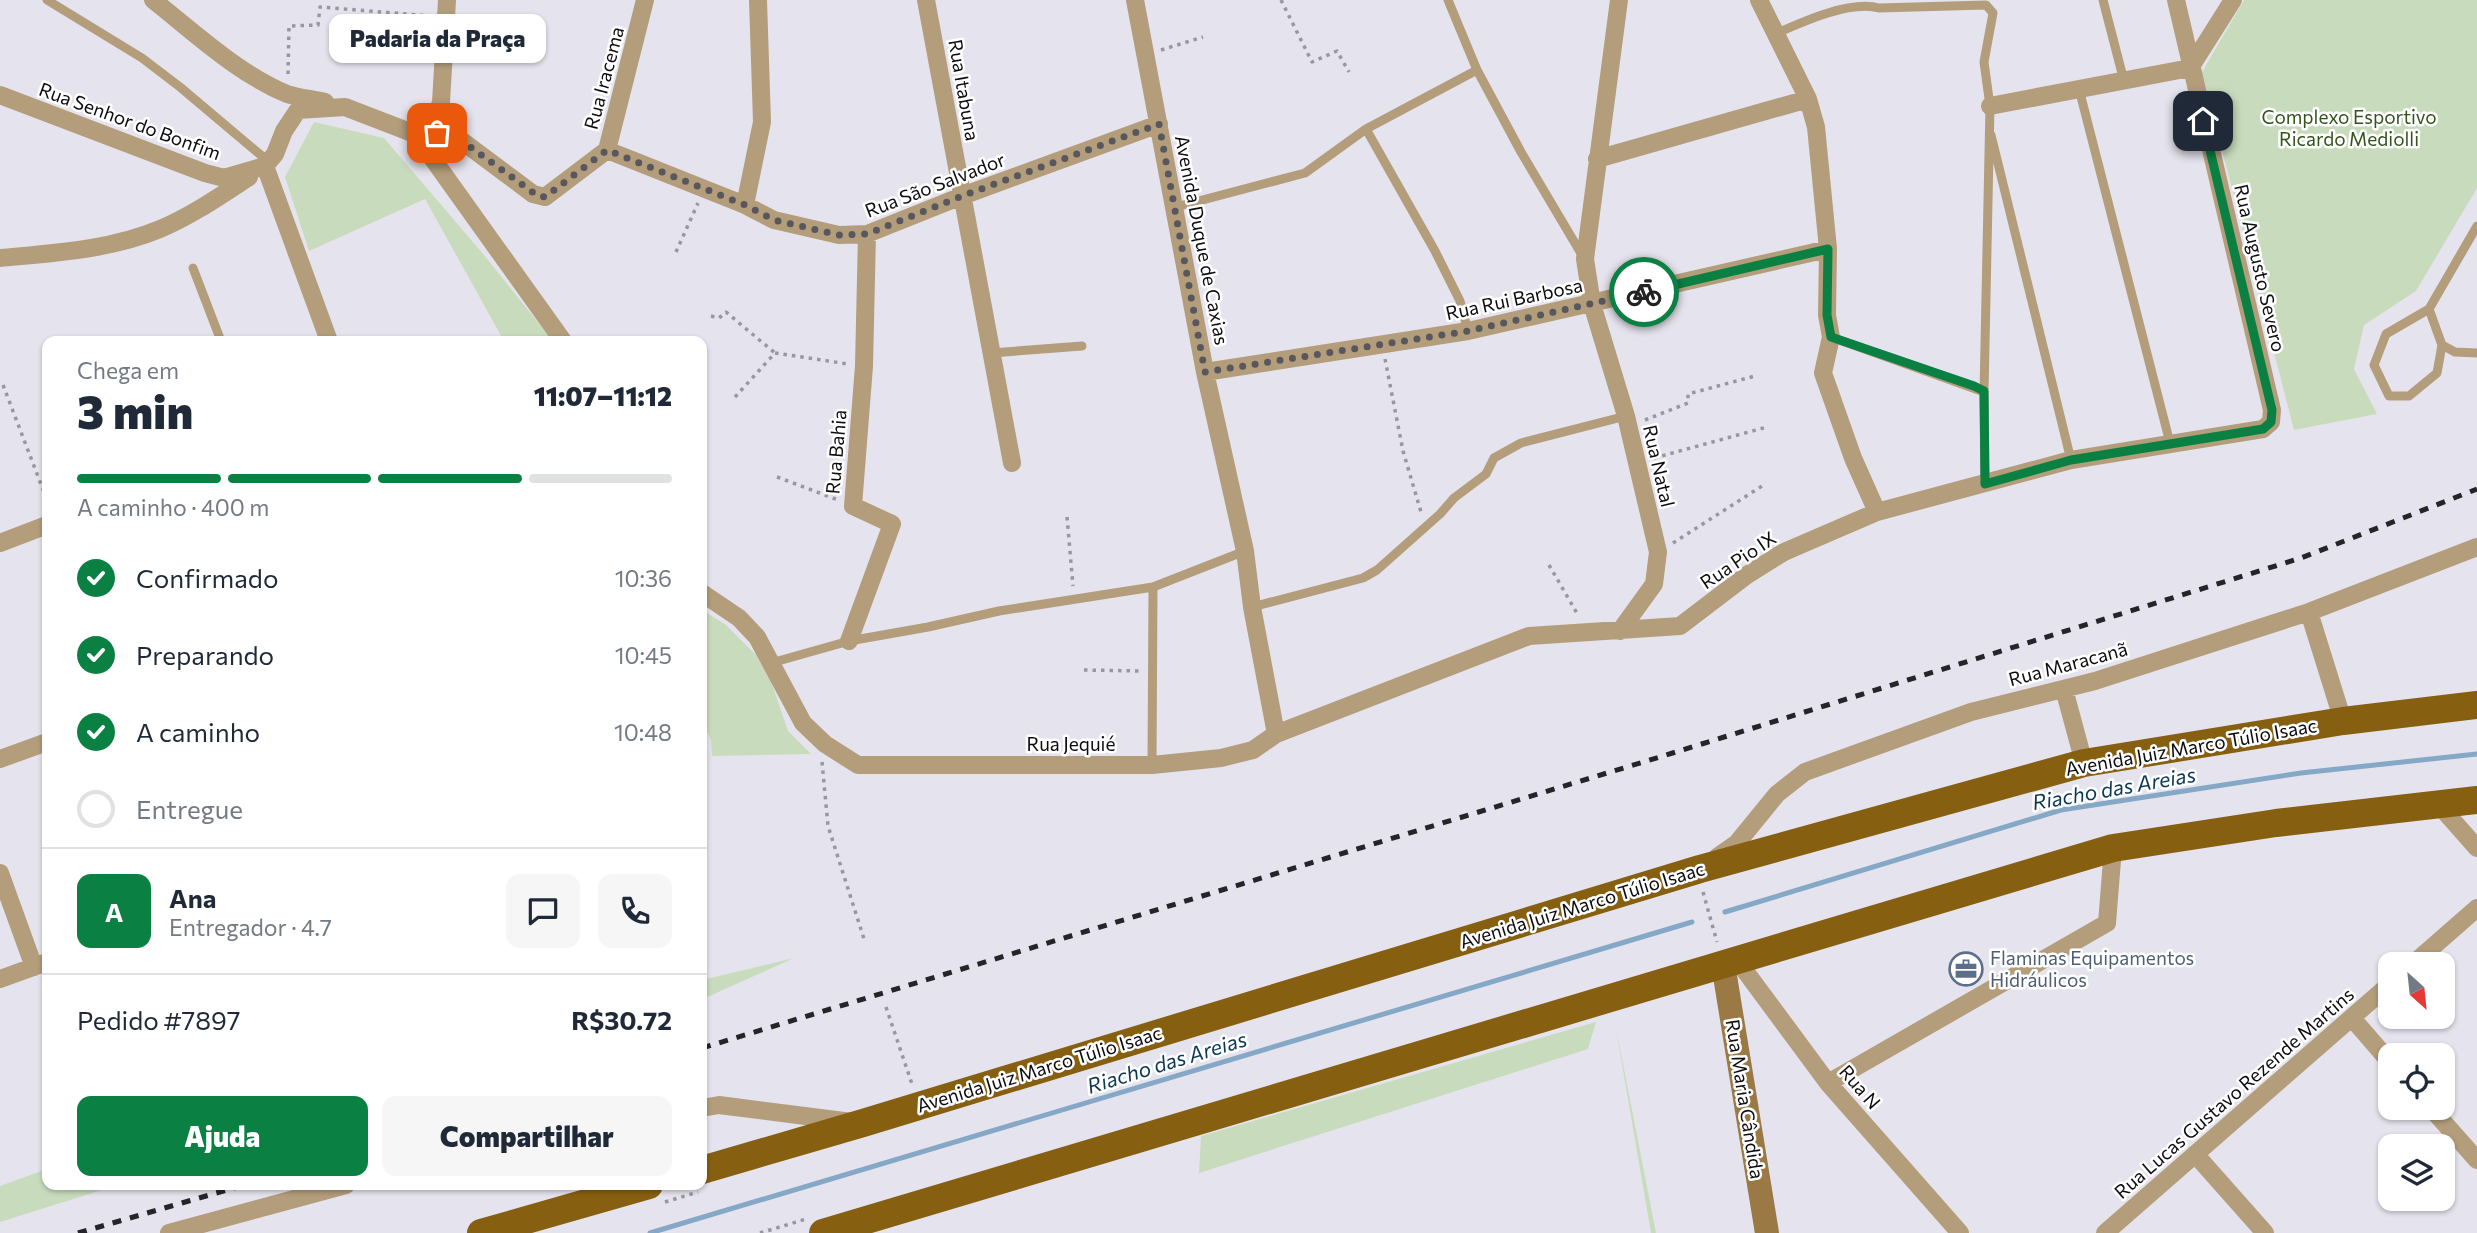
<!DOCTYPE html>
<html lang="pt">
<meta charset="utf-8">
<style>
body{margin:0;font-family:Commissioner,sans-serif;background:#f6f6f7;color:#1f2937;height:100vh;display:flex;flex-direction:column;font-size:26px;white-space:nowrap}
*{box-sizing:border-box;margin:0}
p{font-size:23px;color:#747a83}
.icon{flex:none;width:38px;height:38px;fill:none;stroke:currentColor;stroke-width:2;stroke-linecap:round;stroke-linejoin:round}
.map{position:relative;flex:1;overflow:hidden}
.panel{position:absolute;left:42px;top:336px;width:665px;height:854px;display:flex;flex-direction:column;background:#fff;border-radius:14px;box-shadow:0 2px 5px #0004}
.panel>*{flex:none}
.needle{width:46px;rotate:153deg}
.buttons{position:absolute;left:2378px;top:952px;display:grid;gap:14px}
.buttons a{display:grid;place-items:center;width:77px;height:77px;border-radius:14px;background:#fff;box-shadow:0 2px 5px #0004;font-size:35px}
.pin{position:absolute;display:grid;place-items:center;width:60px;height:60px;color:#fff;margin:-30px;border-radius:14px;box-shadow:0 4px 10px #0006}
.courier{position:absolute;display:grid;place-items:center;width:70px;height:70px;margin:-35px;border:5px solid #0b8043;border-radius:50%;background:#fff;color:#222;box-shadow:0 2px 9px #0007}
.bubble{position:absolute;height:49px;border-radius:14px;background:#fff;box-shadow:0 2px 5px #0004;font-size:23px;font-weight:800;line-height:49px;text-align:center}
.overview em{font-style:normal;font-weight:800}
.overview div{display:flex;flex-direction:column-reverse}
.overview{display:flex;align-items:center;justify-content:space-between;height:119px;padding:0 35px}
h1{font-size:46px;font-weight:800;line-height:52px}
.bar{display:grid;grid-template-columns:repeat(4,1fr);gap:10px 7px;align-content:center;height:84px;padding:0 35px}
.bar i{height:9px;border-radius:5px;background:#e0e1e3}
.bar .selected{background:#0b8043}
.bar p{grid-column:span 4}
.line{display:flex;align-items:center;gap:18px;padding:0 35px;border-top:2px solid #e0e1e3}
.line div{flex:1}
.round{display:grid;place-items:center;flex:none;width:74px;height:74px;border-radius:14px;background:#f6f6f7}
ol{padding:0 35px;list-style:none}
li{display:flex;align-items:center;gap:21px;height:77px}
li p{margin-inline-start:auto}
li .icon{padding:7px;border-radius:50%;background:#0b8043;color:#fff;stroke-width:4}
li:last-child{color:#747a83}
li i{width:38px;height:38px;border:4px solid #e0e1e3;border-radius:50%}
.cta{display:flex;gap:14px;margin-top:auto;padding:14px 35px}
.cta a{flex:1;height:80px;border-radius:14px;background:#0b8043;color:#fff;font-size:28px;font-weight:800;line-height:80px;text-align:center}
.cta a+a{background:#f6f6f7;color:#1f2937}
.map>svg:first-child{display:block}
.green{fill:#c8dcbd}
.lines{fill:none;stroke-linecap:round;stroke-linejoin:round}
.stream{stroke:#84a8c6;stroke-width:5}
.path{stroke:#98979f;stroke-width:3.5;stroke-dasharray:3.5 5;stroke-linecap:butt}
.lane{stroke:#b39d7b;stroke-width:9}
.street{stroke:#b39d7b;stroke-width:18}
.secondary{stroke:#9a7945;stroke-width:24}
.primary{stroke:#875f11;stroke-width:28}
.rail{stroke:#252429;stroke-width:5;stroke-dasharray:9 9;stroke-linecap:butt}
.done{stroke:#58575d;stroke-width:7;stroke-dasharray:0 12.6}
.route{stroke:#0b8043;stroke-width:9}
.labels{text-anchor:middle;stroke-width:5;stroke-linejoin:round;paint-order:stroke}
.street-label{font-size:19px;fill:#0c0b0f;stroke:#fff}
.park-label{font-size:19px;fill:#33521c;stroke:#fff}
.service-label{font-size:19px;fill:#4e5e75;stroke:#fff;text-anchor:start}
.water-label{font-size:21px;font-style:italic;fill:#0c3856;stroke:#fff}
</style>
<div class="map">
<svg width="2477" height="1233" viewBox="0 0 2477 1233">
<rect width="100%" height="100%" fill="#e5e4ee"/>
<path class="green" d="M2244,0H2477V188L2416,291L2364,325L2354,369L2377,414L2294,430L2202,72Z
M314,122L384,138L484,255L553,341H504L425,199L309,251L285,177Z
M702,610L726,625L756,655L772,684L788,731L811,754L712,756L711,740L702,721Z
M794,958L705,998L702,999V980Z
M1596,1022L1588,1049L1199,1173L1201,1136Z
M1615,1023L1656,1233H1651Z
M47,1169V1185H118L0,1222V1186Z"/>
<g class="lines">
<path class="stream" d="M1725,912L2061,810L2301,773L2477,754
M650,1233L1692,922"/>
<path class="path" d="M1281,0L1312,62L1337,51L1349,72
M1161,50L1203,37
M288,74L289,26L318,25L320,7L431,16
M676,252L698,203
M711,316L719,318L726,312L775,353
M1385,359L1403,451L1421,512
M3,385L47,500
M735,397L775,353L848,364
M1645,420L1688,403V394L1755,376
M1654,458L1767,427
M777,477L838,500
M1067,517L1073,586
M1673,543L1762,486
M1549,565L1578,615
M1084,670L1139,671
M822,762L828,826L865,942
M1703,892L1717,942
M886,1007L912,1084
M665,1202L698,1192
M760,1233L806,1219"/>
<path class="lane" d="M47,0L142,58L180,87L269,162
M1448,0L1477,70L1521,152L1582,255
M2103,0L2124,81
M1775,34C1802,22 1850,0 1879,8L1986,5L1993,13L1984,62L1990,106L1984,392L1985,484
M2079,89L2170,443
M1366,129L1435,251L1460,301L1468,331
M1991,135L2071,460
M1176,207L1305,173L1366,129L1477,70
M193,268L221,341
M2429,309L2442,345L2437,373L2409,396H2389L2374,365L2386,334L2429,309L2477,226
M1831,337L1984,392
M2442,345L2455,352L2477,353
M991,353L1082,346
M1252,607L1363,578L1377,570L1440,514L1454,498L1486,474L1494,458L1521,443L1626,416
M771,663L849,641L928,627L999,611L1153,587L1245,551
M1152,765L1153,587"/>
<path class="street" d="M153,0C195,33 237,73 287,94C299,98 313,99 325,102
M926,0L1012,463
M1135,0L1205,372L1245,551L1252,607L1276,734
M1619,0L1585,259L1592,304L1626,416L1658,552L1654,584L1620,631
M1759,0L1808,99L1816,127L1828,249L1827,315L1831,337L1823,373L1853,458L1877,512
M0,95L205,173L224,178L265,166L275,154L284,131L298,110L345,107L415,134L563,341
M1990,106L2190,68L2233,0
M417,132L435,121L441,102L447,0
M415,134L437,133L458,138L533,194L545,197L607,150L645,0
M607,150L745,205L774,220L839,235L867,234L962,196L1159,124
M1597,159L1808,99
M265,166L329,341
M745,205L762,122L758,0
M0,258C53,253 110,250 160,229C191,216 220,196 249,177
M1205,372L1468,331L1828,249
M0,543L47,525
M702,593L739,618L757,637L803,723L825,744L858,765H1152L1221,758L1253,750L1276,734L1529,636L1680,626L1747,575L1784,552L1877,512L2071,460L2263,429L2271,422L2272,410L2176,0
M2309,612L2343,721
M849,641L892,524L853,506L864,366L867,234
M2064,689L2084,763
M0,759L47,742
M2439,805L2477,848
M1717,857L1737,843L1777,794L1805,772L1971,712L2095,681L2309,612L2477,547
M0,873L34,967
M1737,960L1828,1083L1960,1233
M2413,964L2477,908
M0,979L47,962
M2352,1018L2390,1062
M1828,1083L2107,923L2113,848
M702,1108L719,1105L852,1122
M2431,1108L2477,1160
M2195,1154L2265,1233
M169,1233L346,1185
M2105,1233L2390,984"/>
<path class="secondary" d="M1723,964L1767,1233"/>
<path class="primary" d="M702,1170L863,1123L1700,869L2084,763L2343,721L2477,705
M481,1233L649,1185
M823,1233L2113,848L2276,823L2477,800"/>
<path class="rail" d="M702,1048L1663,756L2301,558L2477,489
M78,1233L244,1185"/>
</g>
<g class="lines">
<path class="done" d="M437,133L458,138L538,196L545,197L607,150L745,205L774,220L839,235L867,234L962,196L1159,124L1205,372L1468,331L1644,292"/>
<path class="route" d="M1644,292L1828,249L1827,315L1831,337L1974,386L1984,391L1985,484L2071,460L2263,429L2271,422L2272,410L2203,121"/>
</g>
<defs>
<symbol id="office-ring" viewBox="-11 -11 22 22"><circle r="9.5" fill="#fff" stroke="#5c6f8a" stroke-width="1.5"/><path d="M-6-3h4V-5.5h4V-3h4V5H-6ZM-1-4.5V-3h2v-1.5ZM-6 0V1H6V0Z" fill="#5c6f8a"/></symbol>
</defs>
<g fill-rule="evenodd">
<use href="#office-ring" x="1947" y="950" width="38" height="38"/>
</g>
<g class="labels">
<g class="street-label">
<text transform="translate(604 78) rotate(-75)" y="7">Rua Iracema</text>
<text transform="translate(964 90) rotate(80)" y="7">Rua Itabuna</text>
<text transform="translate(130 121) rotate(20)" y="7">Rua Senhor do Bonfim</text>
<text transform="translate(935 185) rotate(-21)" y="7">Rua São Salvador</text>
<text transform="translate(1202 240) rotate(79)" y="7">Avenida Duque de Caxias</text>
<text transform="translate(2260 268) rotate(77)" y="7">Rua Augusto Severo</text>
<text transform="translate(1514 299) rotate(-12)" y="7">Rua Rui Barbosa</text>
<text transform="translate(836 452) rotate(-85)" y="7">Rua Bahia</text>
<text transform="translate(1659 466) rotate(77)" y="7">Rua Natal</text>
<text transform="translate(1738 560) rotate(-34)" y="7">Rua Pio IX</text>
<text transform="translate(2068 664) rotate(-15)" y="7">Rua Maracanã</text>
<text x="1071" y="751">Rua Jequié</text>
<text transform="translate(2191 747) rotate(-10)" y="7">Avenida Juiz Marco Túlio Isaac</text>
<text transform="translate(1582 905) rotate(-17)" y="7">Avenida Juiz Marco Túlio Isaac</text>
<text transform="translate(1039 1069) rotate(-17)" y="7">Avenida Juiz Marco Túlio Isaac</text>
<text transform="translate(1860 1087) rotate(49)" y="7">Rua N</text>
<text transform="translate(2234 1093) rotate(-41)" y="7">Rua Lucas Gustavo Rezende Martins</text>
<text transform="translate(1745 1099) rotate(81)" y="7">Rua Maria Cândida</text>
</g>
<g class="park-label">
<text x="2349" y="124">Complexo Esportivo<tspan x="2349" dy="22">Ricardo Mediolli</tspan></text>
</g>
<g class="service-label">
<text x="1990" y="965">Flaminas Equipamentos<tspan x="1990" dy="22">Hidráulicos</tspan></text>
</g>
<g class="water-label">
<text transform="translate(2114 789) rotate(-10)" y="7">Riacho das Areias</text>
<text transform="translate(1167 1063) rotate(-17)" y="7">Riacho das Areias</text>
</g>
</g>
</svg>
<div class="buttons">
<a><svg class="needle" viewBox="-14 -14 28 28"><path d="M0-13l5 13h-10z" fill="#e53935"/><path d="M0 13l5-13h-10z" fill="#747a83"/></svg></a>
<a><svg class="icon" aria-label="locate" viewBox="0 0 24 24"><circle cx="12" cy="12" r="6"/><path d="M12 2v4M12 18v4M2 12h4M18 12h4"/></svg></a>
<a><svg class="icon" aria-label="layers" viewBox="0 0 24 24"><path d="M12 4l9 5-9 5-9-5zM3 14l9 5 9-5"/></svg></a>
</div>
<div class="pin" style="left:437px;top:133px;background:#ea580c"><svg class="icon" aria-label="bag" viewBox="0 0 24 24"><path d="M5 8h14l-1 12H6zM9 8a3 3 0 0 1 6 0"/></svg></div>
<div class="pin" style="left:2203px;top:121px;background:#1f2937"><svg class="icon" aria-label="home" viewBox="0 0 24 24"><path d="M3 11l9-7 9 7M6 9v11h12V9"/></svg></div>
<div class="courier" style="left:1644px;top:292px"><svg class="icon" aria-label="bike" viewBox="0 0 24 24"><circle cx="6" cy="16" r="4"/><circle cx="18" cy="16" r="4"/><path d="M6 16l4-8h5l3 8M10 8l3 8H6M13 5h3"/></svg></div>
<div class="bubble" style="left:329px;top:14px;width:217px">Padaria da Praça</div>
<section class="panel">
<div class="overview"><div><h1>3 min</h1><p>Chega em</p></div><em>11:07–11:12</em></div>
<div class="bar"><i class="selected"></i><i class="selected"></i><i class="selected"></i><i></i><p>A caminho · 400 m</p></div>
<ol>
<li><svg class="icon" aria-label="check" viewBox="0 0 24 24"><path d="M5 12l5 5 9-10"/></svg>Confirmado<p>10:36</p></li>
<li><svg class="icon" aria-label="check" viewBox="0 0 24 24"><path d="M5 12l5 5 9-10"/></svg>Preparando<p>10:45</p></li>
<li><svg class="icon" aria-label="check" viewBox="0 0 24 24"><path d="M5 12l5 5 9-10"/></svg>A caminho<p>10:48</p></li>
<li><i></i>Entregue</li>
</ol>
<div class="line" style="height:126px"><b class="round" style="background:#0b8043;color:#fff">A</b><div><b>Ana</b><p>Entregador · 4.7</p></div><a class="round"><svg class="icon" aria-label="chat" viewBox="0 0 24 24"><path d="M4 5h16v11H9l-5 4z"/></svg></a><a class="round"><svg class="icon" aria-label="phone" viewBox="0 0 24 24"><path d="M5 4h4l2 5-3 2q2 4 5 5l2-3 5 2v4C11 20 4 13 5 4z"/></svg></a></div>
<div class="line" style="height:91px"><div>Pedido #7897</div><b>R$30.72</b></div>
<div class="cta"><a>Ajuda</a><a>Compartilhar</a></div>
</section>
</div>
